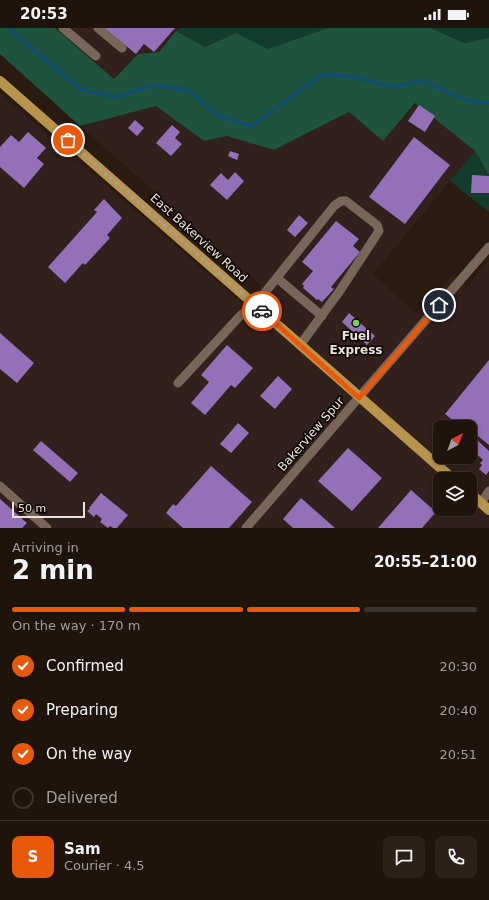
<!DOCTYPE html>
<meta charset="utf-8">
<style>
body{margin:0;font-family:"DejaVu Sans",sans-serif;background:#2c2119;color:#f1f3f6;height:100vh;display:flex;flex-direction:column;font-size:15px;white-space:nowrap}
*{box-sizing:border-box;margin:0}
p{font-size:13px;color:#a19e9d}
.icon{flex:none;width:22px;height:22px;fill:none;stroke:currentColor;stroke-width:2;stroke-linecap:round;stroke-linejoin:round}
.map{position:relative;height:500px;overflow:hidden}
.panel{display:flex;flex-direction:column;background:#1f140b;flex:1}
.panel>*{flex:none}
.needle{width:26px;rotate:41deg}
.buttons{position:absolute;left:433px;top:392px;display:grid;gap:8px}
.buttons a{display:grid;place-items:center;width:44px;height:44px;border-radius:8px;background:#1f140b;box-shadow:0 2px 6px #0003,0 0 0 1px #3c332c;font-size:20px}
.scale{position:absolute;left:12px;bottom:10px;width:73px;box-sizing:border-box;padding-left:4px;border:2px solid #ece2da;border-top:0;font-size:11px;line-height:14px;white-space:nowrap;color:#ece2da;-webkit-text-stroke:3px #0d0704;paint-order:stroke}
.pin{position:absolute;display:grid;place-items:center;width:34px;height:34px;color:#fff;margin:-17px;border:2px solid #fff;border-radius:50%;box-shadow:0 1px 4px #0007}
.courier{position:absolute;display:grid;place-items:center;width:40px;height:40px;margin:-20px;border:3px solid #ea580c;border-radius:50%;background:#fff;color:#222;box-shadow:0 1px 5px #0007}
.headline em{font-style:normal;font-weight:700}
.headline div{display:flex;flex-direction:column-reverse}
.headline{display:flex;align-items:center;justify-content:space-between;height:68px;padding:0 12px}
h1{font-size:26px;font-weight:700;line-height:30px}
.bar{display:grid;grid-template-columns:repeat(4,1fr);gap:6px 4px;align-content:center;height:48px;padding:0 12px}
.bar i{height:5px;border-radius:3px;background:#3c332c}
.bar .selected{background:#ea580c}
.bar p{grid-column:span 4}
.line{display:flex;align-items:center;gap:10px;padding:0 12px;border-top:1px solid #3c332c}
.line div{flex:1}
.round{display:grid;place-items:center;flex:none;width:42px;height:42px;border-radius:8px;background:#2c2119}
ol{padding:0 12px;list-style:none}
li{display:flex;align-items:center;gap:12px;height:44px}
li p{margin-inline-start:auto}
li .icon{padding:4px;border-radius:50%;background:#ea580c;color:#fff;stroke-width:4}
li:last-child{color:#a19e9d}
li i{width:22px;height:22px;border:2px solid #3c332c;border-radius:50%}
.status{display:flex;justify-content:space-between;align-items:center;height:28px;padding:0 20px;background:#1f140b;direction:ltr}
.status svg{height:11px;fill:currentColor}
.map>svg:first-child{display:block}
.industrial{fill:#32201c;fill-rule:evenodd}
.green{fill:#143c2c}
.forest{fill:#1e533e}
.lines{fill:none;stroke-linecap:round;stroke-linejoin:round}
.stream{stroke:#104c75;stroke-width:3}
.building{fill:#9370b8}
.minor{stroke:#786759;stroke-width:9}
.major{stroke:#b9944c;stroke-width:10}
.done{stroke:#a89c93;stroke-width:4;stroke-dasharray:0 7.2}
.route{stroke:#ea580c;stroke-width:5}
.poi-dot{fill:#7ad156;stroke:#0d0704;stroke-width:1.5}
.labels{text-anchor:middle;stroke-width:3.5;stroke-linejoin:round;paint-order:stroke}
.street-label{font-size:12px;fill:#ece2da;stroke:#0d0704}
.poi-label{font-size:12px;font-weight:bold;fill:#ece2da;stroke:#0d0704}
</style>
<div class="status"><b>20:53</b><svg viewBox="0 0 49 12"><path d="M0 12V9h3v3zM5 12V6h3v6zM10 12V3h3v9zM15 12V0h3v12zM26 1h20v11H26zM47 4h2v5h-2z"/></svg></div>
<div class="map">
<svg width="489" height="500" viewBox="0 0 489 500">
<rect width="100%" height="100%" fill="#291b0f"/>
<path class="industrial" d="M55,0H179L158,25L138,26L114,51Z
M0,65L245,278L261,258L80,98L156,77L204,113L227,108L274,122L349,84L383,113L415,75L475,123L373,246L416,285L453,247L467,259L489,232V500H0ZM440,399H470V429H440ZM440,451H470V481H440Z"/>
<path class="green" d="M179,0H328L268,21L236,5L205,19L176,3Z
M431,0H489V10L464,15Z
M475,123L486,145L489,146V184L450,153Z"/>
<path class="forest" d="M0,0H55L114,51L138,26L159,24L176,3L205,19L236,5L268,21L328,0H431L464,15L489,10V146L487,145L475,123L415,75L383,113L349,84L274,122L227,108L204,113L156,78L80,98L0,26Z"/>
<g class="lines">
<path class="stream" d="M8,0L80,61L116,69L155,57L187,62L221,89L251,98L323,46L356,49L392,59L423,53L465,72L489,75"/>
</g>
<path class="building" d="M104,0H175L154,24L144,16L136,26Z
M419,77L435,88L425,104L408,93Z
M135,92L144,100L137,108L128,100Z
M172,97L180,104L175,110L182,116L171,128L156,115Z
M28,104L46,120L37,130L44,136L24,160L0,139V119L11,107L19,114Z
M414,109L450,137L405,196L369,169Z
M230,123L239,126L237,132L228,128Z
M235,144L244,153L227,172L210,157L221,145L228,152Z
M472,147L489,148V165H471Z
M104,171L122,190L107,207L110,210L85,237L83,235L65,255L48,239L97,184L94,182Z
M299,187L308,195L295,209L287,202Z
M336,193L359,211L353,218L360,224L331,259L334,261L322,274L318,271L317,272L303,260L304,258L302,256L313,243L302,234Z
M349,285L375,308L367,317L342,294Z
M0,305L34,335L17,355L0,341Z
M227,317L253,340L235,360L231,357L205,387L191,375L209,354L201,347Z
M489,332V417L478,408L476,411L470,406V399H461L445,386Z
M278,348L292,361L275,381L260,368Z
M238,395L249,405L231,425L220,416Z
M476,411L489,423V443L486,447L479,441L482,437L480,435L483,432L470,420V417Z
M41,413L78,445L70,454L33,422Z
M348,420L382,450L352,483L318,453Z
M211,438L252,474L229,500H183L166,485L173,476L176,478Z
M411,462L436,484L422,500H378Z
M101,465L128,487L117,500H113L110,498L108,500L100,494L102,491L96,486L94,489L87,483L90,481L89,480Z
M301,470L335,500H293L283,491Z
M0,471L27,495L22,500H0Z"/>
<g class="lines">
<path class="minor" d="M63,0L96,28
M98,0L122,20
M277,250L322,288
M178,355L241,287L255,277L334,178L341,173H346L377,197L379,203L339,264L300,317
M0,458L47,500
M481,475L489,463
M246,500L489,219"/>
<path class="major" d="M0,53L453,451
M470,465L489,482"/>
</g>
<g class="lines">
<path class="done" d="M68,112L262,283"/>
<path class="route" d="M262,283L359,370L439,277"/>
</g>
<circle class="poi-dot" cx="356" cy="295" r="4"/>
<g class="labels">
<g class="street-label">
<text transform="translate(199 210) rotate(42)" y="4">East Bakerview Road</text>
<text transform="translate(311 406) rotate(-49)" y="4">Bakerview Spur</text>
</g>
<g class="poi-label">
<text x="356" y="312">Fuel<tspan x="356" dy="14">Express</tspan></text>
</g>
</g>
</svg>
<div class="buttons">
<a><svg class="needle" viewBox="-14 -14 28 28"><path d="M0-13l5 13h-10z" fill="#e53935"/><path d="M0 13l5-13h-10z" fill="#a19e9d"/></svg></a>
<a><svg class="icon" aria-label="layers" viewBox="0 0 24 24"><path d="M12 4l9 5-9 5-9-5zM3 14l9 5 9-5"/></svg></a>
</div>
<div class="scale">50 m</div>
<div class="pin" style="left:68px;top:112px;background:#ea580c"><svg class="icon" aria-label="bag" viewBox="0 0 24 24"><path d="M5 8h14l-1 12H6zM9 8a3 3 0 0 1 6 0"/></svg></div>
<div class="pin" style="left:439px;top:277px;background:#1f2937"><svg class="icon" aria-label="home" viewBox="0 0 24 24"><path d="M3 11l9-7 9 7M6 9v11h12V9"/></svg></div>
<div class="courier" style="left:262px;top:283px"><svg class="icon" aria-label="car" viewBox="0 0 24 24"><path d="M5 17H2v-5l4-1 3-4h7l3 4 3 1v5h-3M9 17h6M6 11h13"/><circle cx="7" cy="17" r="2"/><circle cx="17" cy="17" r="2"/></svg></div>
</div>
<section class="panel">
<div class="headline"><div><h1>2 min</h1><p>Arriving in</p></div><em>20:55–21:00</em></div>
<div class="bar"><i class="selected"></i><i class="selected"></i><i class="selected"></i><i></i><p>On the way · 170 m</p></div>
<ol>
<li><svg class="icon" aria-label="check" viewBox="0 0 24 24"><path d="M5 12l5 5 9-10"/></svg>Confirmed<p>20:30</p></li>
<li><svg class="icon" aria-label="check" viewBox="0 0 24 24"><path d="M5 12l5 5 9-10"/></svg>Preparing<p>20:40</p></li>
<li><svg class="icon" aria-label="check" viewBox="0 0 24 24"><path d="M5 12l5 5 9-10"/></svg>On the way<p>20:51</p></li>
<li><i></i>Delivered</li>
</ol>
<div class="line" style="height:72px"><b class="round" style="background:#ea580c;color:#fff">S</b><div><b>Sam</b><p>Courier · 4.5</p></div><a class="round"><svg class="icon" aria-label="chat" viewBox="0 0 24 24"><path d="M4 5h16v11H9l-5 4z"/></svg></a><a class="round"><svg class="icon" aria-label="phone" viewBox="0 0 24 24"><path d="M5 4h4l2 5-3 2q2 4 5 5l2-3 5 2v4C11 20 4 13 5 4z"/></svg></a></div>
</section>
